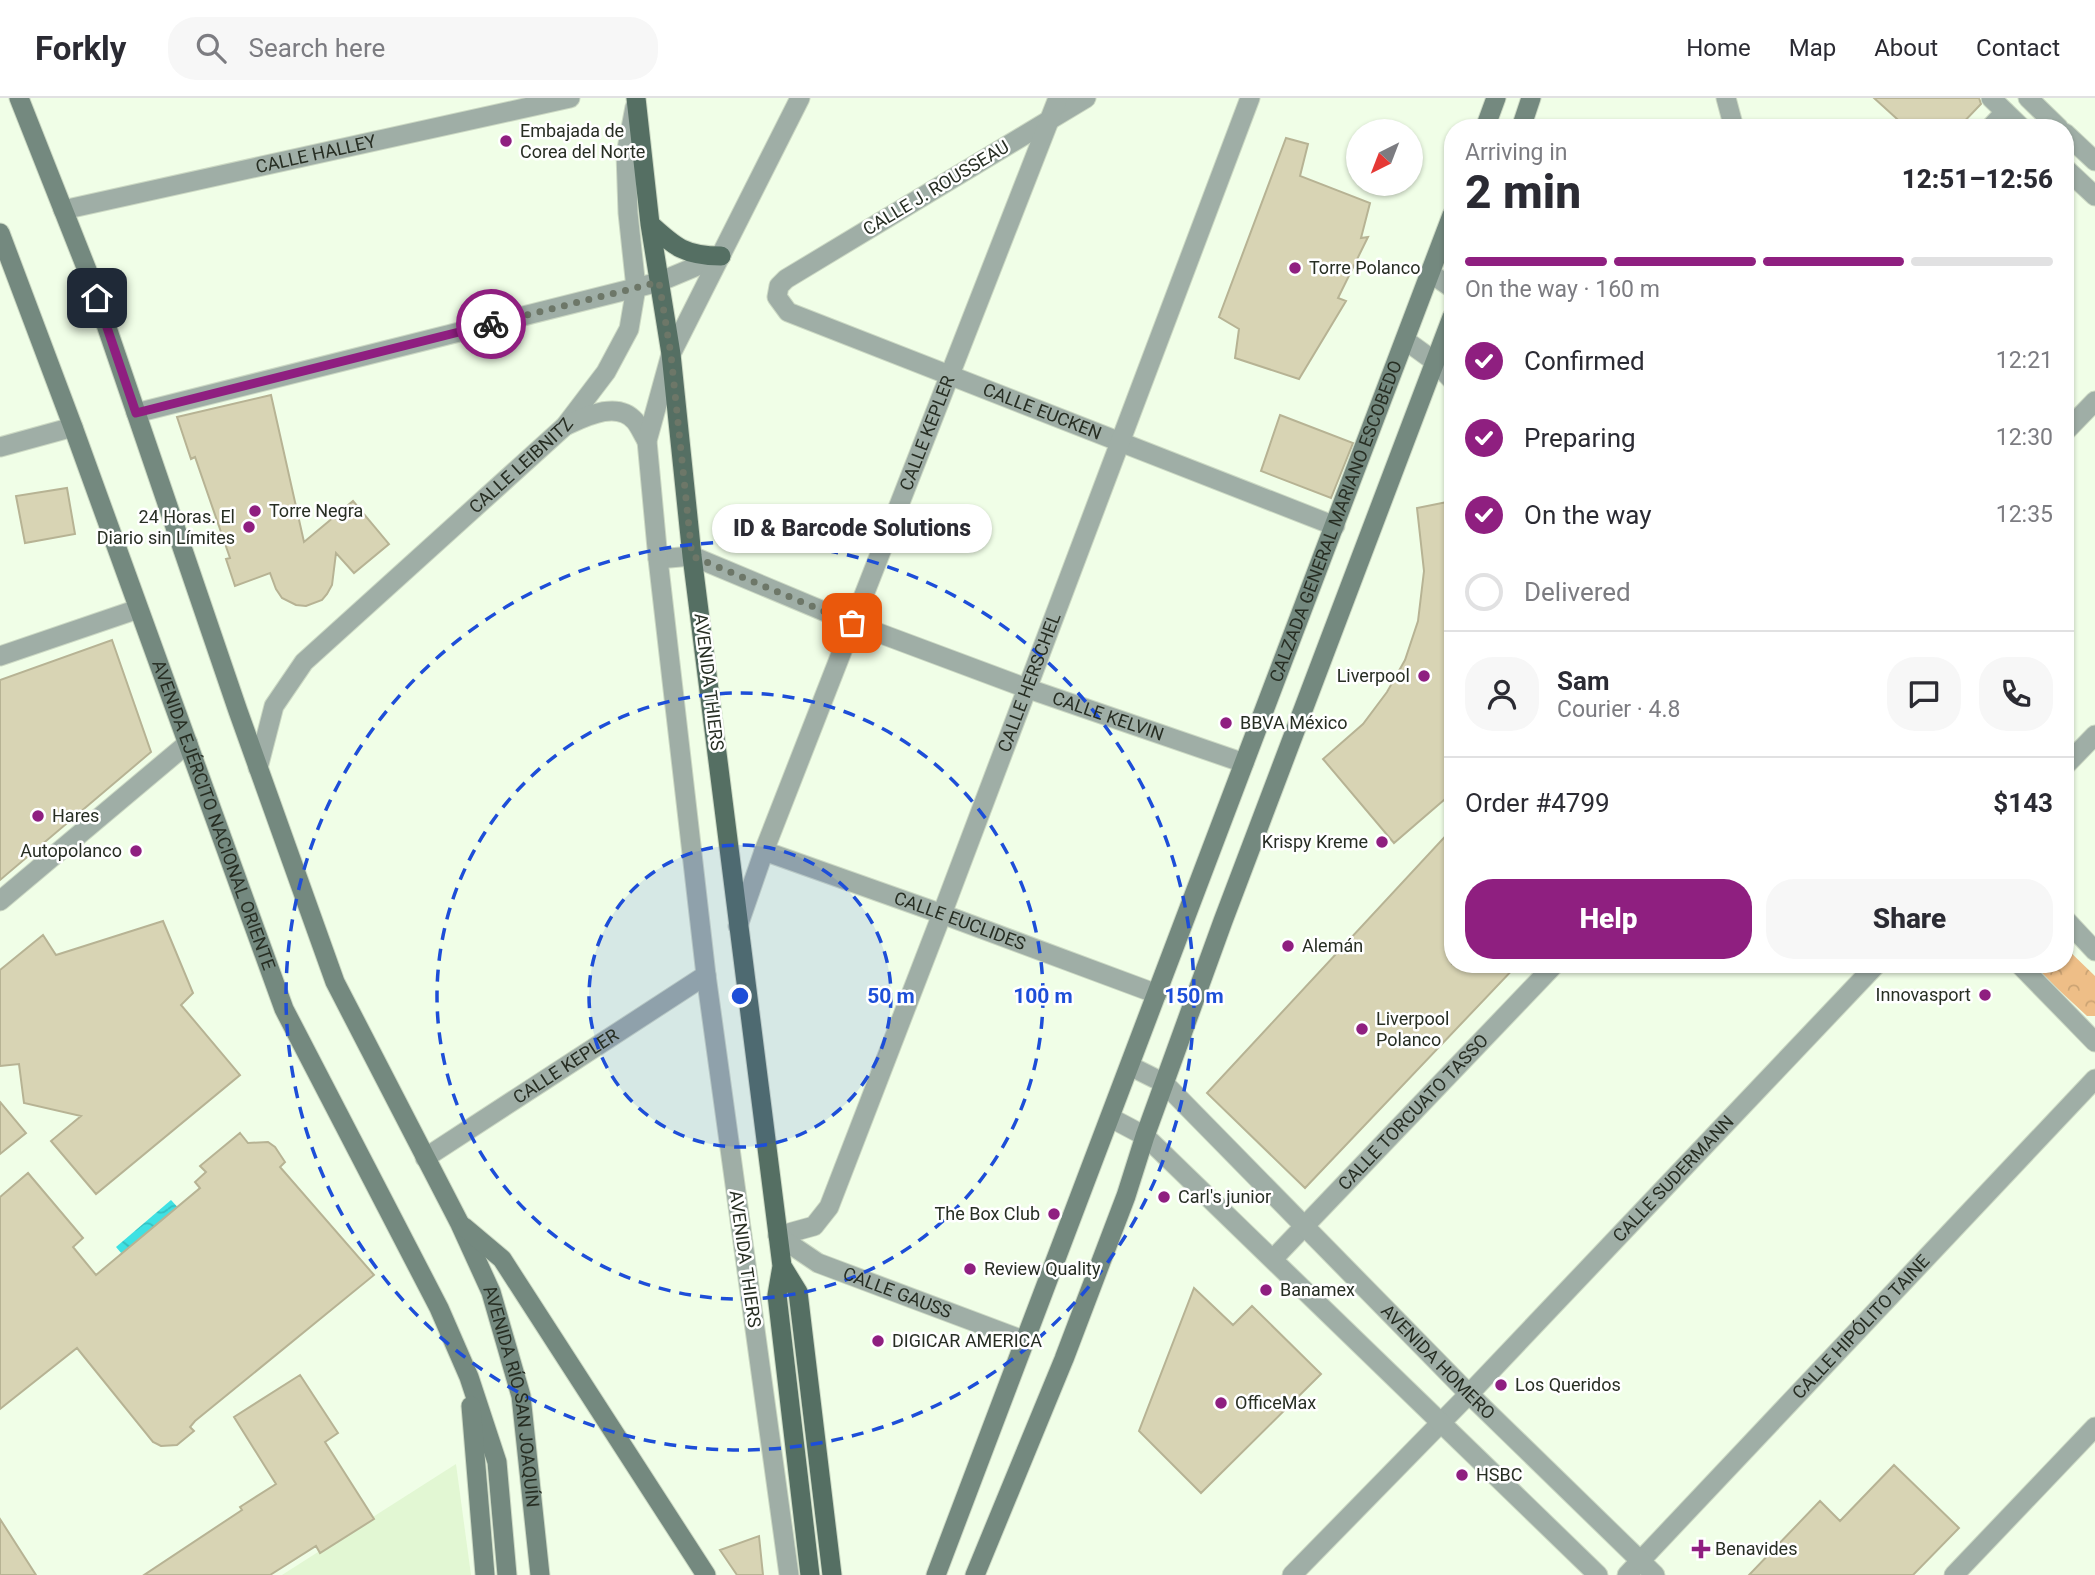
<!DOCTYPE html>
<meta charset="utf-8">
<style>
body{margin:0;font-family:Roboto,sans-serif;background:#f7f7f7;color:#2b2b33;height:100vh;display:flex;flex-direction:column;font-size:26px;white-space:nowrap}
*{box-sizing:border-box;margin:0}
p{font-size:23px;color:#7c7c81}
.icon{flex:none;width:38px;height:38px;fill:none;stroke:currentColor;stroke-width:2;stroke-linecap:round;stroke-linejoin:round}
.map{position:relative;flex:1;overflow:hidden}
.panel{position:absolute;left:1444px;top:21px;width:630px;height:854px;display:flex;flex-direction:column;background:#fff;border-radius:28px;box-shadow:0 2px 5px #0004}
.panel>*{flex:none}
.needle{width:46px;rotate:222deg}
.controls{position:absolute;left:1346px;top:21px;display:grid;gap:14px}
.controls a{display:grid;place-items:center;width:77px;height:77px;border-radius:50%;background:#fff;box-shadow:0 2px 5px #0004;font-size:35px}
.pin{position:absolute;display:grid;place-items:center;width:60px;height:60px;color:#fff;margin:-30px;border-radius:14px;box-shadow:0 4px 10px #0006}
.courier{position:absolute;display:grid;place-items:center;width:70px;height:70px;margin:-35px;border:5px solid #8f1f80;border-radius:50%;background:#fff;color:#222;box-shadow:0 2px 9px #0007}
.bubble{position:absolute;height:49px;border-radius:24px;background:#fff;box-shadow:0 2px 5px #0004;font-size:23px;font-weight:800;line-height:49px;text-align:center}
.summary em{font-style:normal;font-weight:800}
.summary div{display:flex;flex-direction:column-reverse}
.summary{display:flex;align-items:center;justify-content:space-between;height:119px;padding:0 21px}
h1{font-size:46px;font-weight:800;line-height:52px}
.bar{display:grid;grid-template-columns:repeat(4,1fr);gap:10px 7px;align-content:center;height:84px;padding:0 21px}
.bar i{height:9px;border-radius:5px;background:#e1e1e2}
.bar .active{background:#8f1f80}
.bar p{grid-column:span 4}
.line{display:flex;align-items:center;gap:18px;padding:0 21px;border-top:2px solid #e1e1e2}
.line div{flex:1}
.round{display:grid;place-items:center;flex:none;width:74px;height:74px;border-radius:28px;background:#f7f7f7}
ol{padding:0 21px;list-style:none}
li{display:flex;align-items:center;gap:21px;height:77px}
li p{margin-inline-start:auto}
li .icon{padding:7px;border-radius:50%;background:#8f1f80;color:#fff;stroke-width:4}
li:last-child{color:#7c7c81}
li i{width:38px;height:38px;border:4px solid #e1e1e2;border-radius:50%}
.action{display:flex;gap:14px;margin-top:auto;padding:14px 21px}
.action a{flex:1;height:80px;border-radius:28px;background:#8f1f80;color:#fff;font-size:28px;font-weight:800;line-height:80px;text-align:center}
.action a+a{background:#f7f7f7;color:#2b2b33}
header{display:flex;align-items:center;gap:42px;box-sizing:border-box;height:98px;padding:0 35px;background:#fff;border-bottom:2px solid #e1e1e2}
header strong{font-size:33px}
nav{display:flex;gap:38px;margin-inline-start:auto;font-size:24px}
.search{width:490px;height:63px;background:#f7f7f7;display:flex;align-items:center;gap:18px;box-sizing:border-box;padding:0 24px;border-radius:28px;color:#7c7c81;font-size:26px}
.map>svg:first-child{display:block}
.built{fill:#e2f7d3}
.park{fill:url(#park-crowns)}
.water{fill:url(#water-waves)}
.building{fill:#d8d4b4;stroke:#b7b394;stroke-width:2}
.lines{fill:none;stroke-linecap:round;stroke-linejoin:round}
.minor-casing{stroke:#ccd9c4;stroke-width:21}
.tertiary-casing{stroke:#ccd9c4;stroke-width:21}
.secondary-casing{stroke:#ccd9c4;stroke-width:21}
.primary-casing{stroke:#ccd9c4;stroke-width:21}
.minor{stroke:#9faea6;stroke-width:19}
.tertiary{stroke:#9faea6;stroke-width:19}
.secondary{stroke:#74897f;stroke-width:19}
.primary{stroke:#556f63;stroke-width:19}
.done{stroke:#6d7768;stroke-width:7;stroke-dasharray:0 12.6}
.route{stroke:#8f1f80;stroke-width:9}
.ring{fill:none;stroke:#1d4ed8;stroke-width:3.5;stroke-dasharray:12 9}
.poi-dot{fill:#8f1f80;stroke:#fff;stroke-width:2.5}
.labels{text-anchor:middle;stroke-width:5;stroke-linejoin:round;paint-order:stroke}
.poi-label{font-size:18px;fill:#272e23;stroke:#fff;text-anchor:start}
.street-label{font-size:18px;fill:#272e23;stroke:#fff}
.centre{fill:#1d4ed8;stroke:#fff;stroke-width:3.5}
.ring-label{font-size:21px;text-anchor:middle;font-weight:bold;fill:#1d4ed8;stroke:#fff;stroke-width:5;stroke-linejoin:round;paint-order:stroke}
</style>
<header>
<strong>Forkly</strong>
<div class="search"><svg class="icon" aria-label="search" viewBox="0 0 24 24"><circle cx="10" cy="10" r="6"/><path d="M15 15l6 6"/></svg>Search here</div>
<nav><a>Home</a><a>Map</a><a>About</a><a>Contact</a></nav>
</header>
<div class="map">
<svg width="2095" height="1477" viewBox="0 0 2095 1477">
<defs>
<pattern id="park-crowns" width="20" height="18" patternUnits="userSpaceOnUse" patternTransform="scale(1.75)"><rect width="20" height="18" fill="#eebe87"/><path d="M2 6a3 3 0 1 1 6 0M12 15a3 3 0 1 1 6 0" fill="none" stroke="#cca474"/></pattern>
<pattern id="water-waves" width="16" height="10" patternUnits="userSpaceOnUse" patternTransform="scale(1.75)"><rect width="16" height="10" fill="#3ee1e3"/><path d="M0 5q4-4 8 0t8 0" fill="none" stroke="#36c1c2"/></pattern>
</defs>
<rect width="100%" height="100%" fill="#f0fee7"/>
<path class="built" d="M456,1366L471,1477H282Z"/>
<path class="park" d="M2065,849L2095,878V918H2087L2031,866H2065Z"/>
<path class="water" d="M171,1102L196,1129L139,1176L116,1149Z"/>
<path class="building" d="M1874,0H1979L1981,6L1958,30H1907Z
M1286,40L1308,46L1300,78L1370,105L1361,140L1368,139L1338,200L1346,203L1299,281L1235,260L1239,231L1219,219Z
M271,297L304,444L353,403L389,446L354,475L336,455L332,487L327,496L322,502L306,508L296,507L282,500L276,491L270,475L235,488L226,461L230,460L195,359L191,361L177,319Z
M1280,317L1353,345L1331,400L1261,373Z
M67,390L75,436L25,445L16,398Z
M1452,403V695L1394,745L1323,661L1363,626L1387,594L1405,562L1418,523L1424,473L1417,410Z
M112,542L151,654L0,782V582Z
M1452,731V866H1518L1305,1090L1207,995Z
M163,823L193,895L181,907L240,977L96,1096L51,1043L81,1018L24,1005L19,966L0,968V872L43,837L56,857Z
M0,1004L26,1035L0,1056Z
M240,1035L248,1045L268,1044L275,1049L285,1064L280,1069L374,1177L195,1323L190,1329L194,1333L177,1347L161,1348L153,1344L77,1250L0,1311V1099L28,1075L83,1140L73,1149L96,1177L200,1090L195,1084L206,1074L200,1068Z
M1194,1190L1233,1227L1252,1208L1321,1276L1201,1395L1139,1333Z
M300,1277L338,1335L325,1344L374,1421L320,1455L316,1448L270,1477H144L242,1412L240,1409L276,1386L234,1319Z
M1894,1367L1959,1430L1913,1477H1749L1820,1403L1840,1423Z
M0,1421L36,1477H0Z
M759,1438L763,1477H737L720,1452Z"/>
<g class="lines">
<defs>
<g id="minor">
<path id="s1" d="M1086,0L786,181L779,188L777,199L788,214L1335,428"/>
<path d="M1726,0L1734,30"/>
<path d="M1990,30L2005,14"/>
<path id="s2" d="M63,112L570,0"/>
<path d="M136,315L659,184L721,158"/>
<path d="M2065,334L2095,303"/>
<path d="M0,349L73,329"/>
<path id="s3" d="M658,461L692,458L852,525L1026,590L1244,665"/>
<path d="M0,558L138,511"/>
<path d="M2065,668L2095,637"/>
<path id="s4" d="M258,670L274,608L304,564L565,328L606,274L629,231L636,190L628,115L626,56L635,9"/>
<path id="s5" d="M764,753L942,816L1157,896"/>
<path d="M0,803L188,645"/>
<path id="s6" d="M738,828L764,753L1058,0"/>
<path id="s7" d="M425,1060L706,877"/>
<path id="s8" d="M778,1138L814,1128L829,1109L942,816L1250,0"/>
<path id="s9" d="M778,1138L818,1165L1023,1242"/>
<path id="s10" d="M1273,1161L1555,866"/>
<path id="s11" d="M1292,1477L1469,1296L1877,866"/>
<path id="s12" d="M1627,1477L2095,981"/>
<path d="M1954,1477L2095,1329"/>
</g>
<g id="tertiary">
<path d="M1991,0L2022,30"/>
<path d="M2028,0L2059,30"/>
<path d="M2065,35L2095,63"/>
<path d="M2065,70L2095,98"/>
<path d="M1430,175L1452,190"/>
<path d="M1405,242L1434,263L1452,282"/>
<path d="M565,328C585,319 617,302 635,323C640,329 643,337 647,343"/>
<path d="M2065,821L2095,853"/>
<path d="M2019,866L2095,944"/>
<path id="s13" d="M1130,968L1164,985L1469,1296L1655,1477"/>
<path d="M1111,1020L1145,1038L1598,1477"/>
<path d="M789,1477L706,877L658,461L647,343L671,256L800,0"/>
</g>
<g id="secondary">
<path id="s14" d="M19,0L89,177L238,613L335,884L460,1126L491,1194L521,1298L540,1477"/>
<path d="M1485,30L1496,0"/>
<path d="M1521,30L1531,0"/>
<path id="s15" d="M0,135L73,329L284,911L439,1210L469,1279L497,1364L507,1477"/>
<path d="M464,1129L502,1161L706,1477"/>
<path d="M471,1308L485,1477"/>
<path id="s16" d="M936,1477L1452,117"/>
<path d="M975,1477L1064,1261L1126,1098L1145,1038L1223,823L1452,219"/>
</g>
<path id="primary" d="M636,0L650,126L671,256L692,458L782,1168L777,1197L810,1477
M650,126C675,149 685,158 721,158
M782,1168L798,1194L832,1477"/>
</defs>
<use href="#minor" class="minor-casing"/>
<use href="#tertiary" class="tertiary-casing"/>
<use href="#secondary" class="secondary-casing"/>
<use href="#primary" class="primary-casing"/>
<use href="#minor" class="minor"/>
<use href="#tertiary" class="tertiary"/>
<use href="#secondary" class="secondary"/>
<use href="#primary" class="primary"/>
</g>
<g class="lines">
<path class="done" d="M491,226L659,184L671,257L692,458L852,525"/>
<path class="route" d="M97,200L136,315L491,226"/>
</g>
<circle cx="740" cy="898" r="151" fill="#1d4ed8" fill-opacity=".12"/>
<g class="ring">
<circle cx="740" cy="898" r="151"/>
<circle cx="740" cy="898" r="303"/>
<circle cx="740" cy="898" r="454"/>
</g>
<g class="poi-dot">
<circle cx="506" cy="43" r="7"/>
<circle cx="1295" cy="170" r="7"/>
<circle cx="255" cy="413" r="7"/>
<circle cx="249" cy="429" r="7"/>
<circle cx="1424" cy="578" r="7"/>
<circle cx="1226" cy="625" r="7"/>
<circle cx="38" cy="718" r="7"/>
<circle cx="1382" cy="744" r="7"/>
<circle cx="136" cy="753" r="7"/>
<circle cx="1288" cy="848" r="7"/>
<circle cx="1985" cy="897" r="7"/>
<circle cx="1362" cy="931" r="7"/>
<circle cx="1164" cy="1099" r="7"/>
<circle cx="1054" cy="1116" r="7"/>
<circle cx="970" cy="1171" r="7"/>
<circle cx="1266" cy="1192" r="7"/>
<circle cx="878" cy="1243" r="7"/>
<circle cx="1501" cy="1287" r="7"/>
<circle cx="1221" cy="1305" r="7"/>
<circle cx="1462" cy="1377" r="7"/>
<path d="M1697.5 1440.5h7v7h7v7h-7v7h-7v-7h-7v-7h7z"/>
</g>
<g class="labels">
<g class="poi-label">
<text x="520" y="39">Embajada de<tspan x="520" dy="21">Corea del Norte</tspan></text>
<text x="1309" y="176">Torre Polanco</text>
<text x="269" y="419">Torre Negra</text>
<text x="235" y="425" text-anchor="end">24 Horas. El<tspan x="235" dy="21">Diario sin Límites</tspan></text>
<text x="1410" y="584" text-anchor="end">Liverpool</text>
<text x="1240" y="631">BBVA México</text>
<text x="52" y="724">Hares</text>
<text x="1368" y="750" text-anchor="end">Krispy Kreme</text>
<text x="122" y="759" text-anchor="end">Autopolanco</text>
<text x="1302" y="854">Alemán</text>
<text x="1971" y="903" text-anchor="end">Innovasport</text>
<text x="1376" y="927">Liverpool<tspan x="1376" dy="21">Polanco</tspan></text>
<text x="1178" y="1105">Carl's junior</text>
<text x="1040" y="1122" text-anchor="end">The Box Club</text>
<text x="984" y="1177">Review Quality</text>
<text x="1280" y="1198">Banamex</text>
<text x="892" y="1249">DIGICAR AMERICA</text>
<text x="1515" y="1293">Los Queridos</text>
<text x="1235" y="1311">OfficeMax</text>
<text x="1476" y="1383">HSBC</text>
<text x="1715" y="1457">Benavides</text>
</g>
<g class="street-label">
<text dy="6" stroke="none"><textPath href="#s2" startOffset="259">CALLE HALLEY</textPath></text>
<text transform="translate(936 90) rotate(-31)" y="6">CALLE J. ROUSSEAU</text>
<text dy="6" stroke="none"><textPath href="#s1" startOffset="663">CALLE EUCKEN</textPath></text>
<text dy="6" stroke="none"><textPath href="#s6" startOffset="528">CALLE KEPLER</textPath></text>
<text dy="6" stroke="none"><textPath href="#s4" startOffset="410">CALLE LEIBNITZ</textPath></text>
<text dy="6" stroke="none"><textPath href="#s16" startOffset="1127">CALZADA GENERAL MARIANO ESCOBEDO</textPath></text>
<text transform="translate(709 584) rotate(83)" y="6">AVENIDA THIERS</text>
<text dy="6" stroke="none"><textPath href="#s8" startOffset="623">CALLE HERSCHEL</textPath></text>
<text dy="6" stroke="none"><textPath href="#s3" startOffset="480">CALLE KELVIN</textPath></text>
<text dy="6" stroke="none"><textPath href="#s15" startOffset="620">AVENIDA EJÉRCITO NACIONAL ORIENTE</textPath></text>
<text dy="6" stroke="none"><textPath href="#s5" startOffset="208">CALLE EUCLIDES</textPath></text>
<text dy="6" stroke="none"><textPath href="#s7" startOffset="168">CALLE KEPLER</textPath></text>
<text dy="6" stroke="none"><textPath href="#s10" startOffset="203">CALLE TORCUATO TASSO</textPath></text>
<text dy="6" stroke="none"><textPath href="#s11" startOffset="550">CALLE SUDERMANN</textPath></text>
<text transform="translate(745 1161) rotate(82)" y="6">AVENIDA THIERS</text>
<text dy="6" stroke="none"><textPath href="#s9" startOffset="133">CALLE GAUSS</textPath></text>
<text dy="6" stroke="none"><textPath href="#s12" startOffset="341">CALLE HIPÓLITO TAINE</textPath></text>
<text dy="6" stroke="none"><textPath href="#s13" startOffset="429">AVENIDA HOMERO</textPath></text>
<text dy="6" stroke="none"><textPath href="#s14" startOffset="1393">AVENIDA RÍO SAN JOAQUÍN</textPath></text>
</g>
</g>
<circle cx="740" cy="898" r="10" class="centre"/>
<g class="ring-label">
<text x="891" y="905">50 m</text>
<text x="1043" y="905">100 m</text>
<text x="1194" y="905">150 m</text>
</g>
</svg>
<div class="controls">
<a><svg class="needle" viewBox="-14 -14 28 28"><path d="M0-13l5 13h-10z" fill="#e53935"/><path d="M0 13l5-13h-10z" fill="#7c7c81"/></svg></a>
</div>
<div class="pin" style="left:852px;top:525px;background:#ea580c"><svg class="icon" aria-label="bag" viewBox="0 0 24 24"><path d="M5 8h14l-1 12H6zM9 8a3 3 0 0 1 6 0"/></svg></div>
<div class="pin" style="left:97px;top:200px;background:#1f2937"><svg class="icon" aria-label="home" viewBox="0 0 24 24"><path d="M3 11l9-7 9 7M6 9v11h12V9"/></svg></div>
<div class="courier" style="left:491px;top:226px"><svg class="icon" aria-label="bike" viewBox="0 0 24 24"><circle cx="6" cy="16" r="4"/><circle cx="18" cy="16" r="4"/><path d="M6 16l4-8h5l3 8M10 8l3 8H6M13 5h3"/></svg></div>
<div class="bubble" style="left:712px;top:406px;width:280px">ID &amp; Barcode Solutions</div>
<section class="panel">
<div class="summary"><div><h1>2 min</h1><p>Arriving in</p></div><em>12:51–12:56</em></div>
<div class="bar"><i class="active"></i><i class="active"></i><i class="active"></i><i></i><p>On the way · 160 m</p></div>
<ol>
<li><svg class="icon" aria-label="check" viewBox="0 0 24 24"><path d="M5 12l5 5 9-10"/></svg>Confirmed<p>12:21</p></li>
<li><svg class="icon" aria-label="check" viewBox="0 0 24 24"><path d="M5 12l5 5 9-10"/></svg>Preparing<p>12:30</p></li>
<li><svg class="icon" aria-label="check" viewBox="0 0 24 24"><path d="M5 12l5 5 9-10"/></svg>On the way<p>12:35</p></li>
<li><i></i>Delivered</li>
</ol>
<div class="line" style="height:126px"><a class="round"><svg class="icon" aria-label="person" viewBox="0 0 24 24"><circle cx="12" cy="8" r="4"/><path d="M4 21q1-7 8-7t8 7"/></svg></a><div><b>Sam</b><p>Courier · 4.8</p></div><a class="round"><svg class="icon" aria-label="chat" viewBox="0 0 24 24"><path d="M4 5h16v11H9l-5 4z"/></svg></a><a class="round"><svg class="icon" aria-label="phone" viewBox="0 0 24 24"><path d="M5 4h4l2 5-3 2q2 4 5 5l2-3 5 2v4C11 20 4 13 5 4z"/></svg></a></div>
<div class="line" style="height:91px"><div>Order #4799</div><b>$143</b></div>
<div class="action"><a>Help</a><a>Share</a></div>
</section>
</div>
